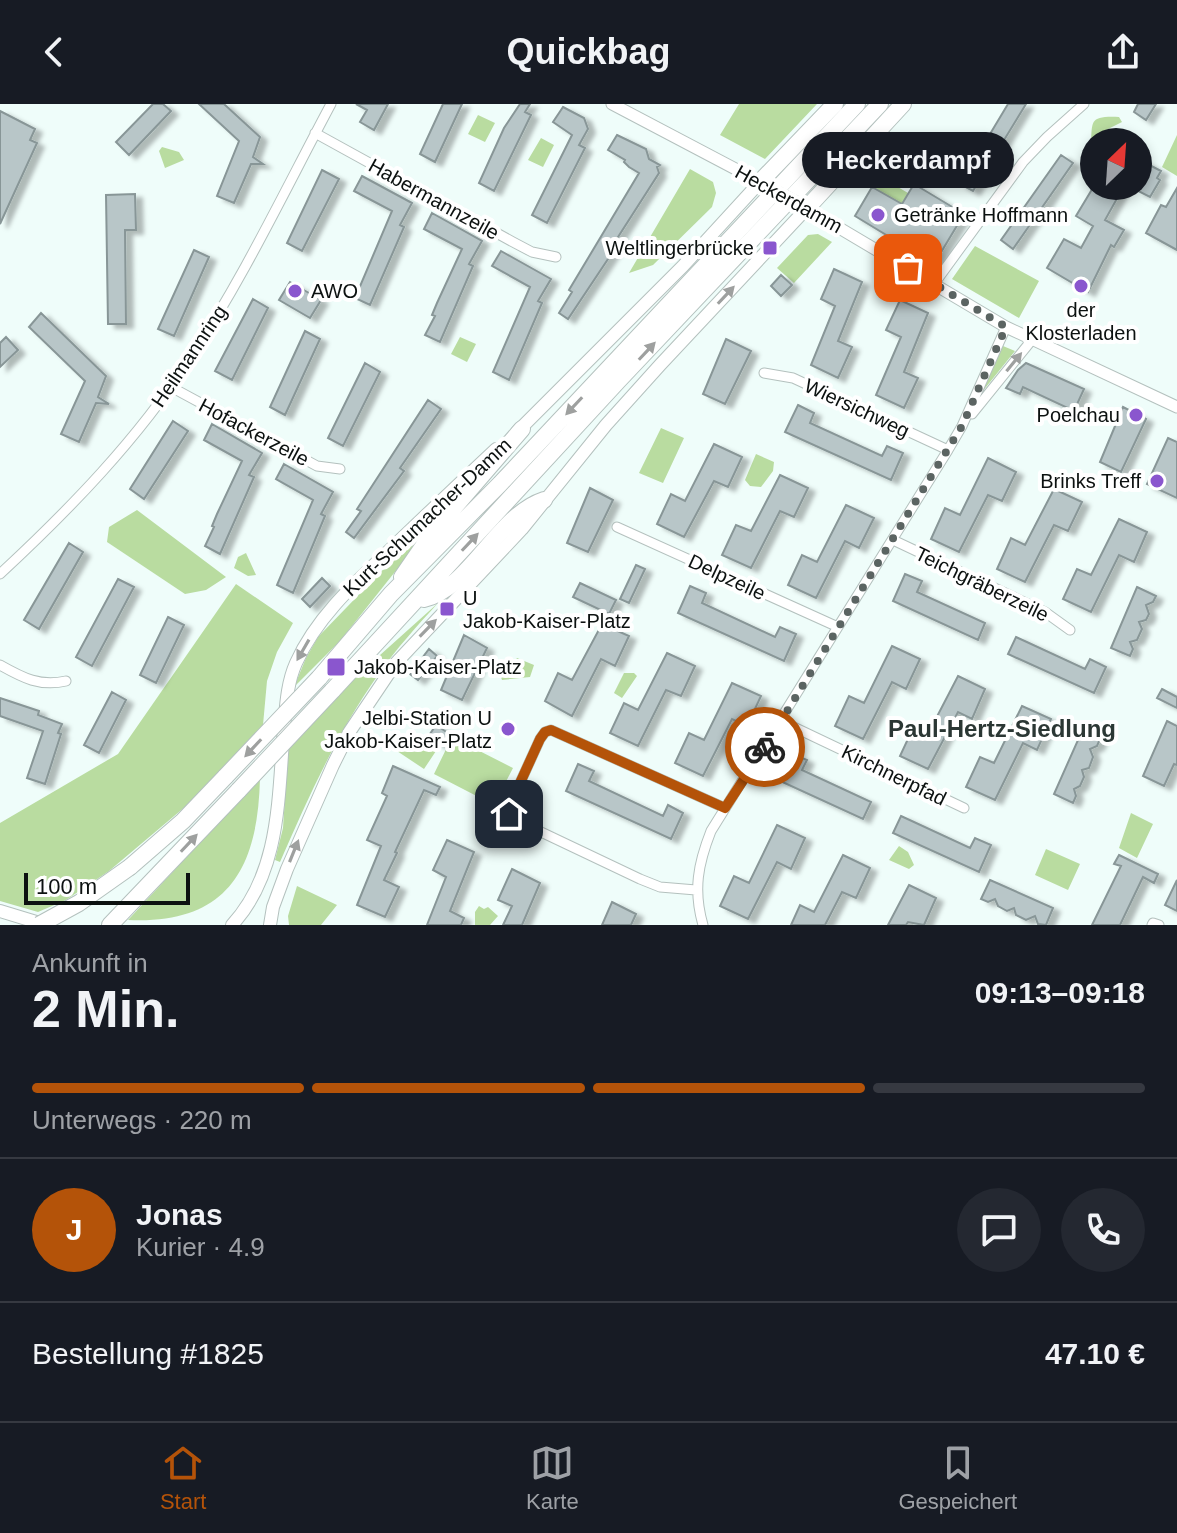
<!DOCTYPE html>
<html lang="de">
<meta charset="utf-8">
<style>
body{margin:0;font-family:Helvetica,sans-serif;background:#242831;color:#f1f3f6;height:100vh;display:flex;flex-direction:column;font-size:30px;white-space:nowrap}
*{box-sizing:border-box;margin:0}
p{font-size:26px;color:#9ea1a6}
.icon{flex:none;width:44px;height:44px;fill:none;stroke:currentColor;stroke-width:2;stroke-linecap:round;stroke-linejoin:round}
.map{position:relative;height:821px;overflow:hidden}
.side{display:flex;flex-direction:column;background:#171b24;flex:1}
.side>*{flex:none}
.needle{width:52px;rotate:25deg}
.fabs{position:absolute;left:1080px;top:24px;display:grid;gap:16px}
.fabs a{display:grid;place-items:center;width:72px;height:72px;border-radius:50%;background:#171b24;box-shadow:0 4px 12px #0003;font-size:40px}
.scale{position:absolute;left:24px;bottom:20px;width:166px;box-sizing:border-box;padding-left:8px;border:4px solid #0c1110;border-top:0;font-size:22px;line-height:28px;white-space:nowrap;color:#0c1110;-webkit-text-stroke:6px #fff;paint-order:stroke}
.pin{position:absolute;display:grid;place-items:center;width:68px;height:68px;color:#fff;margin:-34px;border-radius:16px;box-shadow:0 4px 12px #0006}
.courier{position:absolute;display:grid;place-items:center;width:80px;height:80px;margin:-40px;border:6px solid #b45309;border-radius:50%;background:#fff;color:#222;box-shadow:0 2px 10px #0007}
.bubble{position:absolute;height:56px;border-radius:28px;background:#171b24;box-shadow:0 4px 12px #0003;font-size:26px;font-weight:700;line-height:56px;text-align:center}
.headline em{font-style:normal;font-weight:700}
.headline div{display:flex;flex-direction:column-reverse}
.headline{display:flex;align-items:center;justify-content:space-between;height:136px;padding:0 32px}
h1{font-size:52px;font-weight:700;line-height:60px}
.bar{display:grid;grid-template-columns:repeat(4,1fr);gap:12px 8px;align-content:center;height:96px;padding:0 32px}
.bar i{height:10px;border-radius:6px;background:#363941}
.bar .current{background:#b45309}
.bar p{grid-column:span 4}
.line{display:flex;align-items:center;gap:20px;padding:0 32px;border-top:2px solid #363941}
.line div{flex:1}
.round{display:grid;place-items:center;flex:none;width:84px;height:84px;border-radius:42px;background:#242831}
header{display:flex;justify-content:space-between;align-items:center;height:104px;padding:0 32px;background:#171b24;font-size:36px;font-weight:700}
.menu{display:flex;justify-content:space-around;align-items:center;height:112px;border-top:2px solid #363941;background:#171b24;font-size:22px;color:#9ea1a6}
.menu a{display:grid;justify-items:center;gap:4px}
.menu .current{color:#b45309}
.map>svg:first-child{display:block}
.green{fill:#b9dca0}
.building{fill:#b8c6c8;stroke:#889697;stroke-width:2;filter:url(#shadow)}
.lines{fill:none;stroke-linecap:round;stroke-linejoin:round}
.minor-casing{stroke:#b4c1be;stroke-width:11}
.tertiary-casing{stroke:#b4c1be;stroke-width:13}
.secondary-casing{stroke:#b4c1be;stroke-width:14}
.motorway-casing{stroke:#b4c1be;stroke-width:18}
.minor{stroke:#fff;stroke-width:9}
.tertiary{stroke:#fff;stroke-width:11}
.secondary{stroke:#fff;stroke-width:12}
.motorway{stroke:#fff;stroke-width:16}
.tertiary-bridge-casing{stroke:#b4c1be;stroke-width:13;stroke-linecap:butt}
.motorway-bridge-casing{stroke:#b4c1be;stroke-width:18;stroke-linecap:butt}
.tertiary-bridge{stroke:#fff;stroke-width:11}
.motorway-bridge{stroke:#fff;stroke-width:16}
.oneway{fill:#9ea09f}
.done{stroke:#5b6462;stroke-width:8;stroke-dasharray:0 14.4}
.route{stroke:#b45309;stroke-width:10}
.poi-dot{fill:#8a56ce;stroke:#fff;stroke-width:3}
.labels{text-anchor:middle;stroke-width:8;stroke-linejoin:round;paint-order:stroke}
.street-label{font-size:20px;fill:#0c1110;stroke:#fff}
.poi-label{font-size:20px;fill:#0c1110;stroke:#fff;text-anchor:start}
.quarter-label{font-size:24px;font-weight:bold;fill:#2b3734;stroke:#fff}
</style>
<header><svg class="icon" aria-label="back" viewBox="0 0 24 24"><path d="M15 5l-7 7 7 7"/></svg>Quickbag<svg class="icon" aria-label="share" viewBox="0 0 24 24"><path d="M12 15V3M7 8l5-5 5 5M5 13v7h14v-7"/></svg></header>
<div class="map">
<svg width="1177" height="821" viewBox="0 0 1177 821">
<defs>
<filter id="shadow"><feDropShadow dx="7" dy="4" stdDeviation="2" flood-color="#0004"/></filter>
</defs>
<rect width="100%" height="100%" fill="#effdfa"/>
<path class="green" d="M739,0H817L765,55L720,31Z
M478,11L495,19L485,38L468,30Z
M1119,13L1122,18L1104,27L1105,38H1094V56L1087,54L1085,46L1091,40C1092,16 1090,12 1119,13Z
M1177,31V72L1162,63Z
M541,34L554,41L543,63L528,56Z
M162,43L179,48L184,56L165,64L159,47Z
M690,65L713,78L716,89L712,103L653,161L629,169Z
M879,72L908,89L902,100L872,83Z
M818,130L832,138L794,179L777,164L808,131Z
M975,142L1039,177L1019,214L952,175Z
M460,233L476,240L467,258L451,250Z
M1003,242L1015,247L978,293Z
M661,324L684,334L663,379L639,369Z
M756,350L774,358L773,367L761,383L750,382L745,376Z
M460,386L340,537L294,583L306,554L318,533Z
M137,406L226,473L206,486L185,490L107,438L109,423Z
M246,449L256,471L248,472L234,464L238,453Z
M236,480L293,519L277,548L267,577L263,621L186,702L109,767L66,796L38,808L0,797V719L118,650Z
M438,499C417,522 396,545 378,571C337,629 308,694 280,758L275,756L283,724L288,646L360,569Z
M517,554L534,561L530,573L502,576L498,565L514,559Z
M624,569H634L637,572L622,594L614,589Z
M409,630L436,647L424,665L397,647Z
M452,633L513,664L494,701L434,670Z
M260,674C258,759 232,821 128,816Z
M1131,709L1153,720L1137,754L1119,744Z
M899,742L908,748L914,761L909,765L889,756Z
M1046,745L1080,760L1068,786L1035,771Z
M297,782L337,801L321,821H289L288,812Z
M479,802L484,805L488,803L498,812L490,821H475V808Z"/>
<path class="building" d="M153,0H163L171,7L129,51L116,38Z
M199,0H224L260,33L253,53L263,60H251L234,99L217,92L239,37Z
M356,0H388L374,26L360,18L367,6Z
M443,0H462L435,58L420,50Z
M520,0H530L525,8L531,11L494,87L479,79L504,24Z
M1008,0H1026L973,87L960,80Z
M1138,0H1156L1146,16L1134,8Z
M563,3L584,14L588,25L579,41L585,44L547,119L532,111L572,31L553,18Z
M0,7L35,25L30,36L37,39L0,120Z
M617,31L646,45L649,55L660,61L657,63L659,69L611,144L614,146L568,215L559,209L572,188L569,186L639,69L629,63L624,58L625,56L608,46Z
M1061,51L1073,59L1013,145L1001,136Z
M1138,55L1161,67L1157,74L1160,76L1150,93L1138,87Z
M322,66L339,75L302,147L287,139Z
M362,72L412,99L400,121L404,123L370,201L355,194L392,107L354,87Z
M914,80L964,110L934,160L855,112L872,83L902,100Z
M1094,82H1124L1105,116L1124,126L1114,143L1111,141L1088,188L1047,164L1064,135L1081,144L1093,122L1076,112Z
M1177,84V146L1146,129L1161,101L1166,103Z
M135,90L136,126H125L126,220H108L106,91Z
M432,109L482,137L469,160L473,162L440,238L425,231L435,212L432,211L437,199L462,145L424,125Z
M194,146L209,153L174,232L158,225Z
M501,147L551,175L538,197L542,199L509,276L493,268L530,183L492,162Z
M834,165L862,178L838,237L852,243L838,274L811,261L835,202L821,195Z
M781,171L792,181L781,192L771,182Z
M290,178L321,196L310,214L279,196Z
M253,195L268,204L232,276L215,267Z
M900,196L928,209L904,268L918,274L904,304L876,291L901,233L886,226Z
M41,209L106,272L98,293L109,300L96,299L79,338L61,330L85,277L29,223Z
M305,227L320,235L285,311L270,303Z
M6,233L18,246L0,263V239Z
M726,235L751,247L725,300L703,290Z
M365,259L380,268L343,342L328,334Z
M1026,259L1084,285L1074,307L1023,283L1020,290L1006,284L1018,266Z
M428,296L441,305L400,364L404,367L354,434L346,428L361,407L357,405Z
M798,301L814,309L810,319L882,352L887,342L903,349L891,376L785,328Z
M1123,303L1146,315L1121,368L1100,358Z
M173,317L188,327L144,395L130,385Z
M212,320L262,349L249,371L254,373L220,450L205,442L214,423L212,422L217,410L242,357L204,336Z
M1168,334L1177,338V394L1147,380Z
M714,340L742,353L728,383L714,377L684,433L657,420L671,390L685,397Z
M988,354L1016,368L1002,397L988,391L959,448L931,435L945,404L960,411Z
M284,360L333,388L321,410L325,412L293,489L277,481L313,396L276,375Z
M780,371L808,384L794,413L780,407L751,464L722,451L736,421L751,427Z
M590,384L613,396L588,448L567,439Z
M1054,385L1082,398L1068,427L1054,421L1025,478L997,465L1011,434L1025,441Z
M846,401L874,414L859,444L845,437L816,494L788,481L802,451L817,458Z
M1119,415L1147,428L1134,458L1119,451L1091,508L1063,495L1077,465L1091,471Z
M69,439L83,448L39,525L24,516Z
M636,461L645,465L629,499L620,495Z
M905,470L922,477L917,488L985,519L978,536L893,497Z
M322,474L330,482L310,503L302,495Z
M118,475L134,483L92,562L76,553Z
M580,479L616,496L609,510L573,493Z
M690,482L706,489L702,499L775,533L780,523L796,530L784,557L678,509Z
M1137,483L1156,492L1153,498L1146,501L1149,510L1146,516L1139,518L1142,525L1137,536L1130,538L1133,545L1130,552L1111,544Z
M168,513L184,521L156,579L140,571Z
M602,520L629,532L615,562L601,555L572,612L545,597L558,569L572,576Z
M464,531L487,544L462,596L441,586Z
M1016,533L1085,565L1090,555L1106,563L1094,589L1008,550Z
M892,542L920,555L906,585L892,578L863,635L835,622L849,592L864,599Z
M429,545L437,552L418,576L410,570Z
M667,549L695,562L681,592L666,586L638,642L610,629L624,599L638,606Z
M958,572L985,585L972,615L958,608L928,665L900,652L914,622L929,628Z
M732,579L761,592L747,622L732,615L703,672L675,659L689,629L704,636Z
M1162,585L1177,593V604L1157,594Z
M112,588L126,596L99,649L84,641Z
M0,594L39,607L38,611L62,620L58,629L61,630L45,680L27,674L43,627L0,612Z
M1022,602L1051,615L1037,646L1023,639L995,696L966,683L980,653L994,659Z
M1167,617L1177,622V661L1174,660L1164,682L1143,672Z
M436,621L448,629L441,641L428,633Z
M1082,627L1100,635L1097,642L1090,645L1093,653L1089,664L1082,666L1084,673L1080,682L1074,685L1076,692L1073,699L1054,690Z
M790,649L807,656L802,666L871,698L863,715L778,676Z
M578,660L594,667L589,677L663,712L668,701L683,709L671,735L566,687Z
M393,662L440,683L436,691L424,686L395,748L397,749L384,776L399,783L385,813L357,801L381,742L367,736L387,692L382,689Z
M901,712L970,744L975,734L991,741L979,768L893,729Z
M777,721L805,734L791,765L777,758L748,815L720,802L734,772L749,779Z
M447,736L474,748L450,807L464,814L461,821H427L446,773L433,766Z
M843,751L870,764L856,794L842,788L825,821H791L800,801L814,808Z
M1119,751L1158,770L1154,779L1143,773L1120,821H1092L1121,762L1114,760Z
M512,765L540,779L522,821H503L512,802L498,796Z
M990,776L1053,804L1046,821L1038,820L1035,812L1026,816L1016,811L1014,804L1007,807L998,802L995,795L988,798L981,795Z
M1177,776V807L1165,801Z
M909,781L936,794L924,821L908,818L906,821H888Z
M612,798L636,810L631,821H602Z"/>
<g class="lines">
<defs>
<path id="minor" d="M315,29L513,138L532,148L556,153
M934,180L1023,58L1047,33L1084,0
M764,269L793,274L948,346
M171,283L317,362L340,365
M972,310L1031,237
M617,423L838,523
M893,436L1045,508L1070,526
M0,470C70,405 137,336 189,256C243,175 285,86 331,0
M0,561C23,574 40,583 66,577
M781,617L964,704
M696,786L660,783L640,775L520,718L509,710L510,701L540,635L545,628L551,626L725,704
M703,821C693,786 698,760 711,727L948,346L962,322L1006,223
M1152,821L1153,819L1159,821"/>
<path id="tertiary" d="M612,0L764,80
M804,103L1006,223L1177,303"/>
<path id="secondary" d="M517,328L683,162L760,78
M0,807L46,821
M232,821C281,768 278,692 284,624C286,602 287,579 296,559C317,512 358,476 394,442C428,409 462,377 496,345
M270,821L273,803L287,765L333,661L350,627L395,560L522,425L606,321L660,261L807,104"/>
<path id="motorway" d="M760,78L835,0
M807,104L903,0
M402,473L433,428L522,325
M424,495C469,485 498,411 544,396
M319,574L391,490L500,380L857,0
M332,587L618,277L880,0
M130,763L183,717L226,672
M110,821L239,686"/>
</defs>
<use href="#minor" class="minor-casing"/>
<use href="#tertiary" class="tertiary-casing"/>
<use href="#secondary" class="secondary-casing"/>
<use href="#motorway" class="motorway-casing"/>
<use href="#minor" class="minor"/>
<use href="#tertiary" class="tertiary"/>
<use href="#secondary" class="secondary"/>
<use href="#motorway" class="motorway"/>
<defs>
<path id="tertiary-bridge" d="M768,83L800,100"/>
<path id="motorway-bridge" d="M226,672L319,574
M239,686L332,587
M39,821L79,799L130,763"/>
</defs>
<use href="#tertiary-bridge" class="tertiary-bridge-casing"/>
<use href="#motorway-bridge" class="motorway-bridge-casing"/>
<use href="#tertiary-bridge" class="tertiary-bridge"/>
<use href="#motorway-bridge" class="motorway-bridge"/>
</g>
<defs><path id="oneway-solid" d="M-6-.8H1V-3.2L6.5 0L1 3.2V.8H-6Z" transform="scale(2)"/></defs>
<g class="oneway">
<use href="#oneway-solid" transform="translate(726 191) rotate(-47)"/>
<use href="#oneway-solid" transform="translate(647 247) rotate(-47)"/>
<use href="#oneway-solid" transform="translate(1014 258) rotate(-51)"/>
<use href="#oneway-solid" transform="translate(574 302) rotate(133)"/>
<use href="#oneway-solid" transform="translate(470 438) rotate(-47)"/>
<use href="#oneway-solid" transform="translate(428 524) rotate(-46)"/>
<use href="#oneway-solid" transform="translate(303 546) rotate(120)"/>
<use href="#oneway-solid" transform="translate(253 644) rotate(133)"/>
<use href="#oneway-solid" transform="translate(189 739) rotate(-47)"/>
<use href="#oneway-solid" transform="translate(294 747) rotate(-68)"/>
</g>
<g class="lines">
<path class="done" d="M765,643L962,322L1006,223L908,164"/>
<path class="route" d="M509,710L510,701L540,635L545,628L551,626L725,704L765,643"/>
</g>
<g class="poi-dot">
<circle cx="878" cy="111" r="8"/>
<rect x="762" y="136" width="16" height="16" rx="4"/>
<circle cx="1081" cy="182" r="8"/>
<circle cx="295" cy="187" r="8"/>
<circle cx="1136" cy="311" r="8"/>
<circle cx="1157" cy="377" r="8"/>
<rect x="439" y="497" width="16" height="16" rx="4"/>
<rect x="326" y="553" width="20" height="20" rx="4"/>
<circle cx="508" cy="625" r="8"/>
</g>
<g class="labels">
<g class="street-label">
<text transform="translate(434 95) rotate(29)" y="7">Habermannzeile</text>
<text transform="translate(789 95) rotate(29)" y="7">Heckerdamm</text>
<text transform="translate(189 252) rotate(-56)" y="7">Heilmannring</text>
<text transform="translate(857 304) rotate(25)" y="7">Wiersichweg</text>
<text transform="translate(254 328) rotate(28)" y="7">Hofackerzeile</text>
<text transform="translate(427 413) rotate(-43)" y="7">Kurt-Schumacher-Damm</text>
<text transform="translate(727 473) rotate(25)" y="7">Delpzeile</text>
<text transform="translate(982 480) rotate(26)" y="7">Teichgräberzeile</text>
<text transform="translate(894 671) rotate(26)" y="7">Kirchnerpfad</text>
</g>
<g class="poi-label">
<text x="894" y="118">Getränke Hoffmann</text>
<text x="754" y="151" text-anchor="end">Weltlingerbrücke</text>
<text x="311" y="194">AWO</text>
<text x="1081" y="213" text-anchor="middle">der<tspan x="1081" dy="23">Klosterladen</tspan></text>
<text x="1120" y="318" text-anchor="end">Poelchau</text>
<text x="1141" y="384" text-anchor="end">Brinks Treff</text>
<text x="463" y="501">U<tspan x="463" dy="23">Jakob-Kaiser-Platz</tspan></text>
<text x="354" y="570">Jakob-Kaiser-Platz</text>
<text x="492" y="621" text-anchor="end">Jelbi-Station U<tspan x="492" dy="23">Jakob-Kaiser-Platz</tspan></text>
</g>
<g class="quarter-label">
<text x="1002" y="633">Paul-Hertz-Siedlung</text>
</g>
</g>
</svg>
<div class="fabs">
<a><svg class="needle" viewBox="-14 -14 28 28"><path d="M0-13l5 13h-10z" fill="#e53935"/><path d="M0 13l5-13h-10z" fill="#9ea1a6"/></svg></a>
</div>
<div class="scale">100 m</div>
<div class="pin" style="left:908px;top:164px;background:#ea580c"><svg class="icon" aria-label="bag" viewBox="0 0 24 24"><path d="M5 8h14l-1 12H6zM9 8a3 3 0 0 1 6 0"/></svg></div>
<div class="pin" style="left:509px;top:710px;background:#1f2937"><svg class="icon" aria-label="home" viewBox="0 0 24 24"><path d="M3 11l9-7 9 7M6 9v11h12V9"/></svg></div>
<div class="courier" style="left:765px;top:643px"><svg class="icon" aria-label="bike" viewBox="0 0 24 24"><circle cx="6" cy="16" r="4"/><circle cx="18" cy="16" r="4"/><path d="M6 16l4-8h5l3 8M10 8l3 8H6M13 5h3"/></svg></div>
<div class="bubble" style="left:802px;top:28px;width:212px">Heckerdampf</div>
</div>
<section class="side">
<div class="headline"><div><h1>2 Min.</h1><p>Ankunft in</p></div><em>09:13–09:18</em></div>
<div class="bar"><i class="current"></i><i class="current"></i><i class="current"></i><i></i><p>Unterwegs · 220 m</p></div>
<div class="line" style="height:144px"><b class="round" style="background:#b45309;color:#fff">J</b><div><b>Jonas</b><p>Kurier · 4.9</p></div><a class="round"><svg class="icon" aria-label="chat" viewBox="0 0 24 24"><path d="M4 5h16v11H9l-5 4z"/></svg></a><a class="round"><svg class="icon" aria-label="phone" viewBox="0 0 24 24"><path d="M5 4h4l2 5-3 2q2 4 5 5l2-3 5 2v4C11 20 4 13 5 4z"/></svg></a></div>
<div class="line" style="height:104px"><div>Bestellung #1825</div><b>47.10 €</b></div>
</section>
<nav class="menu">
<a class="current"><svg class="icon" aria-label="home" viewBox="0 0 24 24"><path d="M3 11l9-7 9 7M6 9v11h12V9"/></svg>Start</a>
<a><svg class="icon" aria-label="map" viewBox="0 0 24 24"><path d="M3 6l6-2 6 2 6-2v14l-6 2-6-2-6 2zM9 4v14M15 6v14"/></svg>Karte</a>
<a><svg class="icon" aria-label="saved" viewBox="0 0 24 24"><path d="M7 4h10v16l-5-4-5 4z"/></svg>Gespeichert</a>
</nav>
